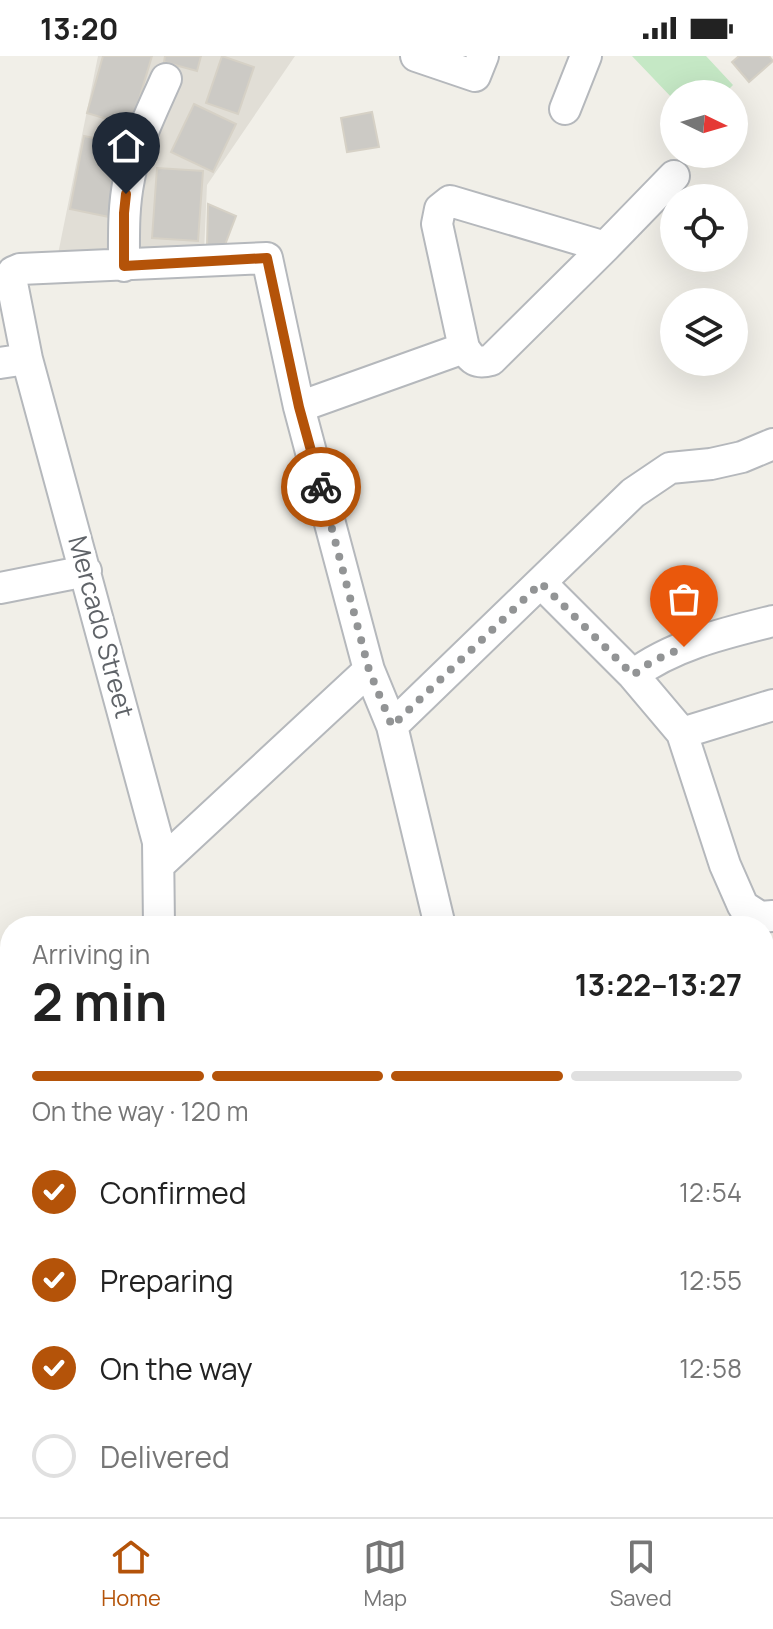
<!DOCTYPE html>
<meta charset="utf-8">
<style>
body{margin:0;font-family:Manrope,sans-serif;background:#f2f2f2;color:#222;height:100vh;display:flex;flex-direction:column;font-size:30px;white-space:nowrap}
*{box-sizing:border-box;margin:0}
p{font-size:26px;color:#767676}
.icon{flex:none;width:44px;height:44px;fill:none;stroke:currentColor;stroke-width:2;stroke-linecap:round;stroke-linejoin:round}
.map{position:relative;flex:1;overflow:hidden}
.sheet{position:absolute;left:0px;top:860px;width:774px;height:602px;display:flex;flex-direction:column;background:#fff;border-radius:32px 32px 0 0;box-shadow:0 8px 32px #0002}
.sheet>*{flex:none}
.needle{width:52px;rotate:95deg}
.fabs{position:absolute;left:660px;top:24px;display:grid;gap:16px}
.fabs a{display:grid;place-items:center;width:88px;height:88px;border-radius:50%;background:#fff;box-shadow:0 8px 32px #0002;font-size:40px}
.pin{position:absolute;display:grid;place-items:center;width:68px;height:68px;color:#fff;margin:-82px -34px;border-radius:50% 50% 50% 0;rotate:-45deg;box-shadow:0 0 8px #0007}
.pin .icon{rotate:45deg}
.courier{position:absolute;display:grid;place-items:center;width:80px;height:80px;margin:-40px;border:6px solid #b45309;border-radius:50%;background:#fff;color:#222;box-shadow:0 2px 10px #0007}
.headline em{font-style:normal;font-weight:700}
.headline div{display:flex;flex-direction:column-reverse}
.headline{display:flex;align-items:center;justify-content:space-between;height:136px;padding:0 32px}
h1{font-size:52px;font-weight:700;line-height:60px}
.bar{display:grid;grid-template-columns:repeat(4,1fr);gap:12px 8px;align-content:center;height:96px;padding:0 32px}
.bar i{height:10px;border-radius:6px;background:#e0e0e0}
.bar .selected{background:#b45309}
.bar p{grid-column:span 4}
ol{padding:0 32px;list-style:none}
li{display:flex;align-items:center;gap:24px;height:88px}
li p{margin-inline-start:auto}
li .icon{padding:8px;border-radius:50%;background:#b45309;color:#fff;stroke-width:4}
li:last-child{color:#767676}
li i{width:44px;height:44px;border:4px solid #e0e0e0;border-radius:50%}
.status{display:flex;justify-content:space-between;align-items:center;height:56px;padding:0 40px;background:#fff;direction:ltr}
.status svg{height:22px;fill:currentColor}
.tab-bar{display:flex;justify-content:space-around;align-items:center;height:112px;border-top:2px solid #e0e0e0;background:#fff;font-size:22px;color:#767676}
.tab-bar a{display:grid;justify-items:center;gap:4px}
.tab-bar .selected{color:#b45309}
.map>svg:first-child{display:block}
.education{fill:#e1ded6}
.green{fill:#c5e8c5}
.lines{fill:none;stroke-linecap:round;stroke-linejoin:round}
.stream{stroke:#aadaff;stroke-width:7}
.building{fill:#cccac5;stroke:#d6d1c6;stroke-width:2}
.minor-casing{stroke:#b5b8bc;stroke-width:34}
.minor{stroke:#fff;stroke-width:30}
.done{stroke:#929495;stroke-width:8;stroke-dasharray:0 14.4}
.route{stroke:#b45309;stroke-width:10}
.labels{text-anchor:middle;stroke-width:8;stroke-linejoin:round;paint-order:stroke}
.street-label{font-size:26px;fill:#5f6368;stroke:#fff}
</style>
<div class="status"><b>13:20</b><svg viewBox="0 0 49 12"><path d="M0 12V9h3v3zM5 12V6h3v6zM10 12V3h3v9zM15 12V0h3v12zM26 1h20v11H26zM47 4h2v5h-2z"/></svg></div>
<div class="map">
<svg width="773" height="1461" viewBox="0 0 773 1461">
<rect width="100%" height="100%" fill="#f1efe8"/>
<path class="education" d="M98,0H295L207,129L204,197L58,198Z"/>
<path class="green" d="M632,0H706L733,29L724,38H674V44Z"/>
<g class="lines">
<path class="stream" d="M0,1344L10,1368
M64,1452L78,1461"/>
</g>
<path class="building" d="M103,0H152L131,70L87,57Z
M165,0H201L197,15L164,6Z
M222,0L254,11L238,58L206,47Z
M739,0H769L773,5L749,26L732,6Z
M194,48L236,68L213,116L171,96Z
M372,56L379,91L347,96L341,62Z
M84,80L128,89L114,162L70,153Z
M157,112L203,115L198,185L152,182Z
M208,148L236,160L223,194L207,191Z
M422,1452H472L428,1461H424Z
M490,1452H563L565,1461H491Z"/>
<g class="lines">
<defs>
<path id="minor" d="M416,0L475,20L483,0
M565,53L586,0
M605,191L450,145L440,153L437,168L464,292C472,304 476,308 491,304L605,191L674,120
M124,210C124,180 123,152 129,123C135,88 152,55 166,23
M27,303L11,222L13,216L20,213L267,202L299,351L369,614L392,670L440,870
M0,307L27,303L158,786L159,870
M299,351L464,292
M541,527L633,619L682,677L725,809L743,850L760,861L773,860
M0,532L86,515
M633,619C673,589 725,577 773,565
M392,670L633,437L670,412L711,408L742,401L773,388
M682,677L773,649
M160,808L369,614
M767,1076L773,1097
M0,1442L10,1438
M249,1452L252,1461
M578,1452L581,1461"/>
</defs>
<use href="#minor" class="minor-casing"/>
<use href="#minor" class="minor"/>
</g>
<g class="lines">
<path class="done" d="M321,431L369,614L392,670L541,527L633,619L651,606L684,591"/>
<path class="route" d="M126,138L124,157V210L267,202L299,351L321,431"/>
</g>
<g class="labels">
<g class="street-label">
<text transform="translate(101 571) rotate(75)" y="9">Mercado Street</text>
</g>
</g>
</svg>
<div class="fabs">
<a><svg class="needle" viewBox="-14 -14 28 28"><path d="M0-13l5 13h-10z" fill="#e53935"/><path d="M0 13l5-13h-10z" fill="#767676"/></svg></a>
<a><svg class="icon" aria-label="locate" viewBox="0 0 24 24"><circle cx="12" cy="12" r="6"/><path d="M12 2v4M12 18v4M2 12h4M18 12h4"/></svg></a>
<a><svg class="icon" aria-label="layers" viewBox="0 0 24 24"><path d="M12 4l9 5-9 5-9-5zM3 14l9 5 9-5"/></svg></a>
</div>
<div class="pin" style="left:684px;top:591px;background:#ea580c"><svg class="icon" aria-label="bag" viewBox="0 0 24 24"><path d="M5 8h14l-1 12H6zM9 8a3 3 0 0 1 6 0"/></svg></div>
<div class="pin" style="left:126px;top:138px;background:#1f2937"><svg class="icon" aria-label="home" viewBox="0 0 24 24"><path d="M3 11l9-7 9 7M6 9v11h12V9"/></svg></div>
<div class="courier" style="left:321px;top:431px"><svg class="icon" aria-label="bike" viewBox="0 0 24 24"><circle cx="6" cy="16" r="4"/><circle cx="18" cy="16" r="4"/><path d="M6 16l4-8h5l3 8M10 8l3 8H6M13 5h3"/></svg></div>
<section class="sheet">
<div class="headline"><div><h1>2 min</h1><p>Arriving in</p></div><em>13:22–13:27</em></div>
<div class="bar"><i class="selected"></i><i class="selected"></i><i class="selected"></i><i></i><p>On the way · 120 m</p></div>
<ol>
<li><svg class="icon" aria-label="check" viewBox="0 0 24 24"><path d="M5 12l5 5 9-10"/></svg>Confirmed<p>12:54</p></li>
<li><svg class="icon" aria-label="check" viewBox="0 0 24 24"><path d="M5 12l5 5 9-10"/></svg>Preparing<p>12:55</p></li>
<li><svg class="icon" aria-label="check" viewBox="0 0 24 24"><path d="M5 12l5 5 9-10"/></svg>On the way<p>12:58</p></li>
<li><i></i>Delivered</li>
</ol>
</section>
</div>
<nav class="tab-bar">
<a class="selected"><svg class="icon" aria-label="home" viewBox="0 0 24 24"><path d="M3 11l9-7 9 7M6 9v11h12V9"/></svg>Home</a>
<a><svg class="icon" aria-label="map" viewBox="0 0 24 24"><path d="M3 6l6-2 6 2 6-2v14l-6 2-6-2-6 2zM9 4v14M15 6v14"/></svg>Map</a>
<a><svg class="icon" aria-label="saved" viewBox="0 0 24 24"><path d="M7 4h10v16l-5-4-5 4z"/></svg>Saved</a>
</nav>
